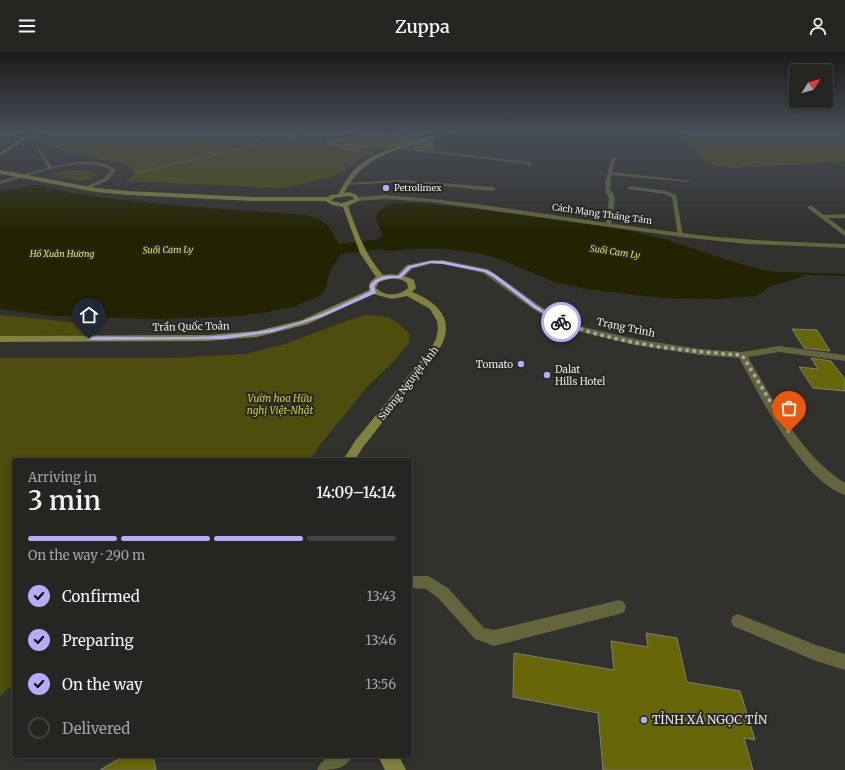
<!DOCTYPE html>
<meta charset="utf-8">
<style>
body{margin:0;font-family:Merriweather,serif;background:#31312f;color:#f1f3f6;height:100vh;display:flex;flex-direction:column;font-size:15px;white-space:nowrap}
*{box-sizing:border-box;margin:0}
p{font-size:13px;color:#a3a5a5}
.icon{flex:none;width:22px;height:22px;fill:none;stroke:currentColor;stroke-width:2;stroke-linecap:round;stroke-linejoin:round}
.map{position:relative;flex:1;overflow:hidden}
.panel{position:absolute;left:12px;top:406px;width:400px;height:300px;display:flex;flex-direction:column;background:#252522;border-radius:4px;box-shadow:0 2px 6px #0003,0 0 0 1px #424240}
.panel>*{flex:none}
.needle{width:26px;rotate:53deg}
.buttons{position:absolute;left:789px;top:12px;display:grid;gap:8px}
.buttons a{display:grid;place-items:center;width:44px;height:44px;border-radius:4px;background:#252522;box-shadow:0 2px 6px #0003,0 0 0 1px #424240;font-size:20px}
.pin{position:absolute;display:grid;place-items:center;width:34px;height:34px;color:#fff;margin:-41px -17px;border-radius:50% 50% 50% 0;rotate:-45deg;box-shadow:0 0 4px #0007}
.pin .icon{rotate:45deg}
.courier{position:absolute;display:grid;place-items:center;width:40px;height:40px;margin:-20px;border:3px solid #b4acf9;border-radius:50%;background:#fff;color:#222;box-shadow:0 1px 5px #0007}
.summary em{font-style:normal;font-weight:600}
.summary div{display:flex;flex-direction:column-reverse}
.summary{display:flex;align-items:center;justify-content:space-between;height:68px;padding:0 16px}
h1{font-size:26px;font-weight:600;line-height:30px}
.bar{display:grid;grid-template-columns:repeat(4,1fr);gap:6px 4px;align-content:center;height:48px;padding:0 16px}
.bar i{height:5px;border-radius:3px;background:#424240}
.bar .active{background:#b4acf9}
.bar p{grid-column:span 4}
ol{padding:0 16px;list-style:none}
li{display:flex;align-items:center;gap:12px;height:44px}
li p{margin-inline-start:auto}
li .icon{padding:4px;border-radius:50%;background:#b4acf9;color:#111;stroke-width:4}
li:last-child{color:#a3a5a5}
li i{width:22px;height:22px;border:2px solid #424240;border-radius:50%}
header{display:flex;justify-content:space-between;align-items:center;height:52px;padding:0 16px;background:#252522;font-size:18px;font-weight:600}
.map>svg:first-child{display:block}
.green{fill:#4e4d0d}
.water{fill:#232301}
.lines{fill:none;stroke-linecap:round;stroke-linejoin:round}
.stream{fill:#232301;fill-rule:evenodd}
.building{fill:#676609;stroke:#7f7f7b}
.service{fill:#65653d;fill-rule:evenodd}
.minor{fill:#65653d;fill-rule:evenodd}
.secondary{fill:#828240;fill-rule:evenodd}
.route{fill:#b4acf9}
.done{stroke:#a8a8a6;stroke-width:4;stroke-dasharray:0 7.2}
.poi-dot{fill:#b4acf9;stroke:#272824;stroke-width:1.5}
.labels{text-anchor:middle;stroke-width:4;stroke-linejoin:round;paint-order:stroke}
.far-poi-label{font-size:9px;fill:#e8e8e6;stroke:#272824;text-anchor:start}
.far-street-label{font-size:9px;fill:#e8e8e6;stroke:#272824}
.far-water-label{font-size:9px;font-style:italic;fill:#e2e153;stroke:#272824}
.street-label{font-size:10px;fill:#e8e8e6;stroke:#272824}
.poi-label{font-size:10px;fill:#e8e8e6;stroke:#272824;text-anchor:end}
.park-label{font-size:10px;font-style:italic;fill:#cfcd3c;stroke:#272824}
.near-poi-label{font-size:12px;fill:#e8e8e6;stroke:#272824;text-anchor:start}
</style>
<header><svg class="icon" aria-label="menu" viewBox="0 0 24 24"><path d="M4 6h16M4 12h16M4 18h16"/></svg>Zuppa<svg class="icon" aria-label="person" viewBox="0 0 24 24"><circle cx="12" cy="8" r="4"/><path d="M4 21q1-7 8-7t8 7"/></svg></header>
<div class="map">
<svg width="845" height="718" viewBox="0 0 845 718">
<rect width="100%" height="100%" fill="#31312e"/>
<path class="green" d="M0,78H38L21,84L0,98Z
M54,78H444L361,106L345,119L332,125L295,134L278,136L128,129L127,128L136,121L133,117L129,113C100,105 62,103 37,87L39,84Z
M677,78H845V110L732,116L715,114L704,109Z
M70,118H84L96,121L92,127L80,129L49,122Z
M0,263L99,273L94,283L0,284Z
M366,263C390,264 392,265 409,281V291L393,310L368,334L320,393L310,408H14V634L7,637L0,645V306H173L246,302L285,292L349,268Z"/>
<path class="water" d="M37,133L44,134L46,136C131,153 219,156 306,163C328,168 328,174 339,192L376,188L383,184L376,166L377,161L387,153L397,151H417L486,158L580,171L626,178L667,188L734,210L764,218L805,224L771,234L756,244L718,247L661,246L586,237L554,230L500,207L478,201L445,197H417L387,199L383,197L341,202L329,222L326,236L321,243L296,254L263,261L227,265L153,267L54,264L0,257V139Z"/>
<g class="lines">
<path class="stream" d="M781,220L845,222V224L782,222H781Z"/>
</g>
<path class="building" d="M374,78L420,86L391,95L371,93L352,98L326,91Z
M434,88L433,97L412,95Z
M792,277L817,278L830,299L804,296Z
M811,306L831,309L845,327V339L813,336L799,315L818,317Z
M646,581L677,586L687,630L740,639L755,688L744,686L753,718H603L598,661L513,645L514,601L614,618L611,589L648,595Z
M124,704H153L156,718H100Z"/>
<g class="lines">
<path class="service" d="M317,78H325L136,122L134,121Z
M428,78H436L448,82L446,83Z
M37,93L52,115C72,110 99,105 116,118L108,128L87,138L85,137V135L104,126L111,118C80,102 31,124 0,132V129L48,116L35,94Z
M401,95L529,110L531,111V114L529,115L527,112L400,97Z
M612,105L616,106L612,120L690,129L688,130L611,123L610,136L615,146L611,172L606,173L609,146L606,141L605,131Z
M402,128L493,135L496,137L493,139L402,130L346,133L344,132L346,131Z
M630,134L666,139L676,143L683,184L678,183L672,145L665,142L628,137L627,136Z
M808,154H812L824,163L845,162V166H828L845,179V184L808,156Z
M410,524H428L448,536L484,576L494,578L619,548L624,550L626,555L624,560L619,562L494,594L475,587L438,546L426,537L410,536Z
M738,562L816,593L845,602V618L816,609L733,574L731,569L733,564Z
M329,704H352C345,718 332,718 317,718L320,712Z"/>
<path class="minor" d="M385,143C485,150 583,169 682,181C736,188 790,190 845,192V196L747,192L681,185L431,150L385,147L358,149L355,147L358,145Z
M431,208H443L488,217L539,253L562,267L579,274L635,287L700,297L742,300L779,294L845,303V309L779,300L748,305C774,349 800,403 845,431V443C802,429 760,344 739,306L700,303L635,293L573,278L556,271L533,257L483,221L443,212H431L412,217L402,227H399L395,225L406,213Z"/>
<path class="secondary" d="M41,78H47L24,88L0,104V101L20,86Z
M452,78H459C451,82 441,84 433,87C396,98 363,104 344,141L349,140L357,143L360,148L348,154C357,179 365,203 383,223C394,221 404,223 414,228L416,236L412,240C440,251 457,270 438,299L363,395L355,408H343L355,389L431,296L436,287L438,277L437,269L430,257L407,244L392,247L373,242L308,272L257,285L208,289L0,290V284L208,283L257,279L302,268L369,238L370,230L376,225L360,201L343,155L333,153L325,149H253L128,143L96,140L0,122V118L96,136L128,139L253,145H328L330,143L338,142C344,132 350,121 358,114C384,94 422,88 452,78ZM349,144L353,145L354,147L342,151L331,149L334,146ZM393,226L402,228L407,231L408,236C399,244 385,245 376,236L379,230Z
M378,704H399L406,718H385Z"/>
</g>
<linearGradient id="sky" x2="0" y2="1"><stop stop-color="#1b1b19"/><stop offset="0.44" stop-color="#484e57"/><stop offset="1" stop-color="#484e57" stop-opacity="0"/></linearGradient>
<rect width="845" height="179" fill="url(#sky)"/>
<path class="route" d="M431,209H443L487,218L496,223L537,254L563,270L559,271L534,256L493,225L484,220L443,212L431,211L411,216L401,226C390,227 382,225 374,234L376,241L322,265L273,280L224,287L89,288L87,287L89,285C150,284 212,289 272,277C307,271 339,254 371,239L369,234C377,224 386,223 398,224L408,214Z"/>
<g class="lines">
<path class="done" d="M561,270C617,292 681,299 742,303L789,380"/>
</g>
<g class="poi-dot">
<circle cx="386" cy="136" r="4"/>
<circle cx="521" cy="312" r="4"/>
<circle cx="547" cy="323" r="4"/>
<circle cx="644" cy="668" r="4"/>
</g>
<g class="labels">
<g class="far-poi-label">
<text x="394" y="139">Petrolimex</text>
</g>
<g class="far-street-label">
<text transform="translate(602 162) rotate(8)" y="3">Cách Mạng Tháng Tám</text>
</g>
<g class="far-water-label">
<text transform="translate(168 198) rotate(-1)" y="3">Suối Cam Ly</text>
<text transform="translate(615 200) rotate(8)" y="3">Suối Cam Ly</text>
<text x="62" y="205">Hồ Xuân Hương</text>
</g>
<g class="street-label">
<text transform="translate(191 274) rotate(-1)" y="4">Trần Quốc Toản</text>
<text transform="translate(626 275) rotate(12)" y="4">Trạng Trình</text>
<text transform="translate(408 331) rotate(-52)" y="4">Sương Nguyệt Ánh</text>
</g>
<g class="poi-label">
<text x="513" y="316">Tomato</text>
<text x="555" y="321" text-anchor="start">Dalat<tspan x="555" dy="12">Hills Hotel</tspan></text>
</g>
<g class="park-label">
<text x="280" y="350">Vườn hoa Hữu<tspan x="280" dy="12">nghị Việt-Nhật</tspan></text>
</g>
<g class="near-poi-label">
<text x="652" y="672">TỈNH XÁ NGỌC TÍN</text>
</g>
</g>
</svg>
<div class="buttons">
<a><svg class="needle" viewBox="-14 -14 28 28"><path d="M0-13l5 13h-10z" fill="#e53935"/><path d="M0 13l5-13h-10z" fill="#a3a5a5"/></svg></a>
</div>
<div class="pin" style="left:789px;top:380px;background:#ea580c"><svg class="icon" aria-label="bag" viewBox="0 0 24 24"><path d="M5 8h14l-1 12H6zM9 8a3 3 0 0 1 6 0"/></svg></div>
<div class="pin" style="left:89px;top:287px;background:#1f2937"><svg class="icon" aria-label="home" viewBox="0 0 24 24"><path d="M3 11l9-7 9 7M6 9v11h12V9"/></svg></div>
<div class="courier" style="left:561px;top:270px"><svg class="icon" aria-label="bike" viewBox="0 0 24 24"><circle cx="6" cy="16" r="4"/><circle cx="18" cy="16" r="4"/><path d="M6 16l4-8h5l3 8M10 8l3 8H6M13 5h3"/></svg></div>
<section class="panel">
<div class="summary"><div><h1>3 min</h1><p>Arriving in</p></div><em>14:09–14:14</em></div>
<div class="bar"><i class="active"></i><i class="active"></i><i class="active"></i><i></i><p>On the way · 290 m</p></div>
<ol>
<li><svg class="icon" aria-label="check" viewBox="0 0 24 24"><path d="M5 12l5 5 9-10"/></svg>Confirmed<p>13:43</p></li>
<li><svg class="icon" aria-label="check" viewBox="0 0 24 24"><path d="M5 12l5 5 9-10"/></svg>Preparing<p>13:46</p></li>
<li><svg class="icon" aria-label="check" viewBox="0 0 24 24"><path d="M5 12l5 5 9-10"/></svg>On the way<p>13:56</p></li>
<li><i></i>Delivered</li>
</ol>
</section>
</div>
